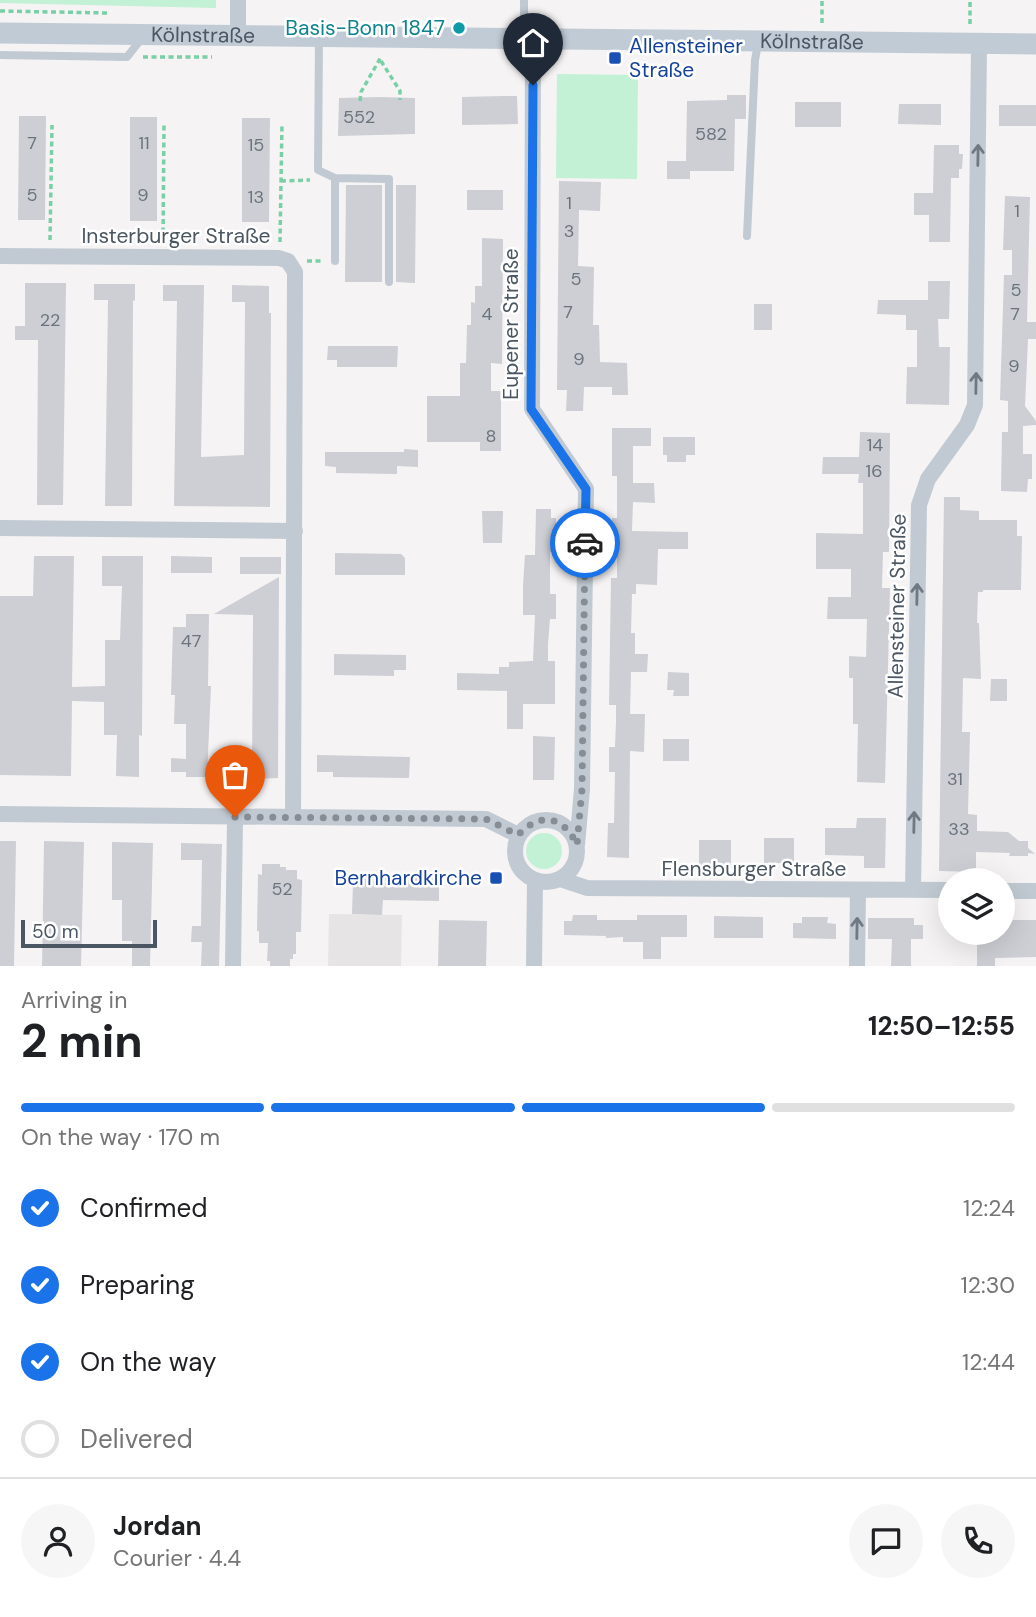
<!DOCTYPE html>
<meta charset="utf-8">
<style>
body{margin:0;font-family:"DM Sans",sans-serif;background:#f6f6f6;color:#202124;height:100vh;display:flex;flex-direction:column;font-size:26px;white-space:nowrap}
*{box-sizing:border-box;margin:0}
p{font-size:23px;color:#757577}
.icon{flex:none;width:38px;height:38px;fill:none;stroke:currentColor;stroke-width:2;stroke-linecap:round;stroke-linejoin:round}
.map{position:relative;height:966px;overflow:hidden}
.details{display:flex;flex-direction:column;background:#fff;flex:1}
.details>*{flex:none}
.tools{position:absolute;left:938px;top:868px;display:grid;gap:14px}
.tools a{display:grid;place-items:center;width:77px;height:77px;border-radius:50%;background:#fff;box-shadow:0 7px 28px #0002;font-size:35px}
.scale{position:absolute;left:21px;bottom:18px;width:136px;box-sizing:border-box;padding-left:7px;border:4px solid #4a5661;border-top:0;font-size:19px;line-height:24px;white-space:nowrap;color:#4a5661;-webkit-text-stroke:5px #fff;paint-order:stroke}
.pin{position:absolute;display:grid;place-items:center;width:60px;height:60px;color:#fff;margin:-72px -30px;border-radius:50% 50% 50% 0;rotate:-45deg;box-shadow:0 0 7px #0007}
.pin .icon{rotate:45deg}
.courier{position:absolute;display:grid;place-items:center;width:70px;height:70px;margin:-35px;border:5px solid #1a73e8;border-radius:50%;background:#fff;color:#222;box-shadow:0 2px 9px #0007}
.headline em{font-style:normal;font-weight:700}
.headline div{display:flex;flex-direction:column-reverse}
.headline{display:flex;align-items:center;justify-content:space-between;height:119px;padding:0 21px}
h1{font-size:46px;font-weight:700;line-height:52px}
.bar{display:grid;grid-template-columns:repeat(4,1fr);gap:10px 7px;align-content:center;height:84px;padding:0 21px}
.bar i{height:9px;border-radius:5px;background:#e0e0e0}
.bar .current{background:#1a73e8}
.bar p{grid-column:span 4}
.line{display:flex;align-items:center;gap:18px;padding:0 21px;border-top:2px solid #e0e0e0}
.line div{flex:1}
.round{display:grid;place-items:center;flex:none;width:74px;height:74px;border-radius:37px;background:#f6f6f6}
ol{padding:0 21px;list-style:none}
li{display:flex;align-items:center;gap:21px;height:77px}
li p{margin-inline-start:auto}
li .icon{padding:7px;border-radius:50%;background:#1a73e8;color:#fff;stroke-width:4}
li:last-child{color:#757577}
li i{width:38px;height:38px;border:4px solid #e0e0e0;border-radius:50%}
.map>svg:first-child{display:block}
.education{fill:#e6e4e5}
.green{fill:#c3f1d5}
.building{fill:#cdcfd5}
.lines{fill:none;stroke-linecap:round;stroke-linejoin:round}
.path{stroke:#7ad0a6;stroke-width:3.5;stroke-dasharray:5 3.5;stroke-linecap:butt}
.lane{stroke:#c1cad2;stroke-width:8}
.street{stroke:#c1cad2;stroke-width:16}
.secondary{stroke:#c1cbd6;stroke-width:21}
.oneway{stroke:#6e7983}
.done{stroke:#868d94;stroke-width:7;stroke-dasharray:0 12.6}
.route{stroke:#1a73e8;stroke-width:9}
.culture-dot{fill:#0f9aa8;stroke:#fff;stroke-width:2.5}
.transit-dot{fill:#1a4fb4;stroke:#fff;stroke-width:2.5}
.labels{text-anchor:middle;stroke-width:5;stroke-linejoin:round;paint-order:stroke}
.number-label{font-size:18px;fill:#6b747e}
.culture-label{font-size:21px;fill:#0d838f;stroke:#fff;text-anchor:end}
.street-label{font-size:21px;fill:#4a5661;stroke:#fff}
.transit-label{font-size:21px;fill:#164399;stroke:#fff;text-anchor:start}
</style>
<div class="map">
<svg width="1036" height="966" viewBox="0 0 1036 966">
<rect width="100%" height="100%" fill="#f5f3f3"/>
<path class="education" d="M329,914L402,915L401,966H328Z"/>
<path class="green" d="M0,0H216V8L0,3Z
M557,74L638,75L637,179L556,178Z
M526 851a18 18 0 1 1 36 0a18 18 0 1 1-36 0Z"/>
<path class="building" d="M727,95H746V119H735L734,171H690V179H667V161H686L687,101L727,100Z
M503,96H517L518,124L462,125V97Z
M380,97L415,98V134L338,136L339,98Z
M795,102H841V127H795Z
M899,104H941V125L898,124Z
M999,105H1036V126H999Z
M19,116H46L45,220H18Z
M130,117H157V221H130Z
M242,118H270L269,222H242Z
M934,145H959V154H963L962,169H959V178H951L950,242H929V215H914V193H933Z
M559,181L601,182L600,211L579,210L578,266L594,267L593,325H599L600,362L627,363L628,395H612V387H584L583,411H566L567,390H557Z
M346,185H382V282H345Z
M396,185H416L415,283L396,282Z
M467,190H503V210H467Z
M1005,196L1030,197L1027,322H1036V339H1028L1025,406L1036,421V425L1023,426V454H1032V479H1028L1027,492L1001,491L1002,432H1008V401L1000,400L1004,275H1012V250H1003Z
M482,238L503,239L502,364L491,363V391H501V451H480V442H427V396H460V363H466L467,325H471V302L475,303V286H482Z
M928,281H950L949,319H938L939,347H950L949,405L906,404L907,367H917V330H906V315L877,314L878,300H928Z
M25,283H66L63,505H37L38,340H15V326H25Z
M94,284H135V300L133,301L132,506H105L108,300H94Z
M163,285H204L201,457L244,455L245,302H232V285L269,286V313H271L270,507L174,506L177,301H163Z
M754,304H772V330H754Z
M328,346H398L397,367H337V360H327Z
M612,428H651V446H633V483H654L655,503L633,502L632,531L688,532V549H658L657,585L636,584V594H632L631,633H635V654H648L647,672H631L630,714H645L644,752L630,751L629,858L607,857L608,823H614L615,772H609V747H615L616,721V705H609L611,578H617V543H611L612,518H617V476H612Z
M860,432L890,433L889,552H883L882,588H890L885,783L857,782L858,724H853V678H849V656L866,657L867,619H827L828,597H851V569H816V533L863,534V483H858L859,474H822L823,457H859Z
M663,437H695V455H686V462H667V455H663Z
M404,449L418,450V467L397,466V474L336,473V467L325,466V452H404Z
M944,497H960V510L979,511V520H1017V536H1022L1021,590H983V592H978L977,623H979L981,679L963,678L962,732H970L968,814L977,815V831L1008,832L1019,841H1028V848L1035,854L1028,853V856H1009L1010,853L976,852V872L939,871Z
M536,509H551V518H556V552H550V594H556V619H550L548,644V661H555V704H523V729H507V691L457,690V673L499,674V667H509V662L533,661L535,615H523V585L525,555H535Z
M482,511H503L502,543H483Z
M335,553L401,554L405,558V575H335Z
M34,556H74L72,687L105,686V640H120L122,586H102V556H143L142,736L139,735V777L116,776L117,735H104V702L72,701L71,776L0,775V596H33Z
M171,556L212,557V573H171Z
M240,557H281V574H240Z
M279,577L278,778L252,779L253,615L214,614Z
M186,614H209L208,686H211L207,777H186V772H171V758L186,759V724H174L175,695H171L173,627H186Z
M334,654L406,655V670H394V676L334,675Z
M668,672L689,673V696H673L674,690H667Z
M991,679H1007V701H990Z
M533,736L555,737L554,780H533Z
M663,739H689V761H663Z
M317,755L410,757L409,778L333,777V772H317Z
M857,818H886L885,868H864V856L825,855V828H856Z
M764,838H794V863H764Z
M699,840H731V867H699Z
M0,841H16L14,966H0Z
M44,841L84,842L81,966H42Z
M112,842L153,843L150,966H132V941H122V900H112Z
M181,843L222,844L219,966H201L202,942H191L192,926H201L202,860H181Z
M262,864H280V867H286V870H297V879L302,880L301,932H296V954H293V959H290V966H270V961H267L268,943H259V931H257L258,874L262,875Z
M361,875L439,876V901L383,900L382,915L352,914L353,883H361Z
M573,915H597V920H637V915H687V937H661V959H643V942H623V937L606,938V936L564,935V921H572Z
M714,916L763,917V938H714Z
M802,917H828L827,923L836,924V939L793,938V923H802Z
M868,918H914V925H923V939H911V966H891L892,939H868Z
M439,920L487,921L486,966H438Z
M1003,920H1036V957L995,958V966H977V933H1003Z"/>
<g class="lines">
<path class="path" d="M0,11L107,13
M822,23V0
M970,24V0
M143,57H212
M381,61L400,91V100
M360,101L361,92L381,57
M281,181L310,180
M50,240L52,125
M163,241L164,124
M280,242L282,123
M307,261H323"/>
<path class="lane" d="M319,37L318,170L335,178V261
M524,38V0
M0,55L127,57L142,38
M335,178L389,179V282
M747,236L755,60L758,44"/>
<path class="street" d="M238,0V34
M533,38L532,409L586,489L582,789L577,845
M0,256L279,258L288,261L295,272L293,817
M0,528L295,531
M0,814L486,819L518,835
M515 851a31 31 0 1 1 62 0a31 31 0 1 1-62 0Z
M560,879L587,888L950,890
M913,890L919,505L928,479L967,425L975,405L979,44
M1003,891H1036
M233,966L235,817
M534,966L535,881
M857,966L858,890"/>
<path class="secondary" id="s1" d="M0,33L1036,44"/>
</g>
<defs><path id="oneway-shaft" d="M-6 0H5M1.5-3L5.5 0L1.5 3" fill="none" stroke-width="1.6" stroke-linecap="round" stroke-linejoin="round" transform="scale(1.75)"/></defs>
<g class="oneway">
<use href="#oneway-shaft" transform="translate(978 155) rotate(-89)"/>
<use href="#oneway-shaft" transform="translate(976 383) rotate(-89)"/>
<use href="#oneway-shaft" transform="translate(917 594) rotate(-89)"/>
<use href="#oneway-shaft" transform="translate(914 822) rotate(-89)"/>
<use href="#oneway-shaft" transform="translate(857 928) rotate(-89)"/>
</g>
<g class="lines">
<path class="done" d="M235,817L486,819L518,835C540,812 563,815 577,845L582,789L585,543"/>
<path class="route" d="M533,85L531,409L586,489L585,543"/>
</g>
<circle class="culture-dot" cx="459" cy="28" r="7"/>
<g class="transit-dot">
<rect x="608" y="51" width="14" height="14" rx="3.5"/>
<rect x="489" y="871" width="14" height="14" rx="3.5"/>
</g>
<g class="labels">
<g class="number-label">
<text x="359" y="123">552</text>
<text x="711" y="140">582</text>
<text x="32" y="149">7</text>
<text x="144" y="149">11</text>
<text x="256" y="151">15</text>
<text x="32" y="201">5</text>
<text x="143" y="201">9</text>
<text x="256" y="203">13</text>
<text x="569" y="209">1</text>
<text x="1017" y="217">1</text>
<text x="569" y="237">3</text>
<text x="576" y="285">5</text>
<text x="1016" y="296">5</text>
<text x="568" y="318">7</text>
<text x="487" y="320">4</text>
<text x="1015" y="320">7</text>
<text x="50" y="326">22</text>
<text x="579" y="365">9</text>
<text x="1014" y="372">9</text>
<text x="491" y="442">8</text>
<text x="875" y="451">14</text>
<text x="874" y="477">16</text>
<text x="191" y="647">47</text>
<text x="955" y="785">31</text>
<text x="959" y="835">33</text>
<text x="282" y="895">52</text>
</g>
<g class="culture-label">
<text x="445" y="35">Basis-Bonn 1847</text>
</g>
<g class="street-label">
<text dy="7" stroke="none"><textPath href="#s1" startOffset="203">Kölnstraße</textPath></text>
<text dy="7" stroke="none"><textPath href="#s1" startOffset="812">Kölnstraße</textPath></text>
<text x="176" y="243">Insterburger Straße</text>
<text transform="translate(511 324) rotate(-90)" y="7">Eupener Straße</text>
<text transform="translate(897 606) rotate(-89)" y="7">Allensteiner Straße</text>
<text x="754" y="876">Flensburger Straße</text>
</g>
<g class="transit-label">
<text x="629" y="53">Allensteiner<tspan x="629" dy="24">Straße</tspan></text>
<text x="482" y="885" text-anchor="end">Bernhardkirche</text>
</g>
</g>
</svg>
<div class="tools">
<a><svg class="icon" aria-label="layers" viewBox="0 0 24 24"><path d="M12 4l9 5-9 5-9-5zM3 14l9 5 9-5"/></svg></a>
</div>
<div class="scale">50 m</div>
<div class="pin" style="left:235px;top:817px;background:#ea580c"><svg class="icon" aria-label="bag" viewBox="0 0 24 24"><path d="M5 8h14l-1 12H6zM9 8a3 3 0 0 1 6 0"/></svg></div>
<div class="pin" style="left:533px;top:85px;background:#1f2937"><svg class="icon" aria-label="home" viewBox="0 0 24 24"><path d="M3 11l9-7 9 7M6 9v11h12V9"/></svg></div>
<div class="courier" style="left:585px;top:543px"><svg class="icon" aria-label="car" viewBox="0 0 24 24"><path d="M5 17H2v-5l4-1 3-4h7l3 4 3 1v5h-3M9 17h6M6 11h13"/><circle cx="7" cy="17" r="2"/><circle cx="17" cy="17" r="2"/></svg></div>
</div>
<section class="details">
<div class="headline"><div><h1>2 min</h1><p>Arriving in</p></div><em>12:50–12:55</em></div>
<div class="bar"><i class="current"></i><i class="current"></i><i class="current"></i><i></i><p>On the way · 170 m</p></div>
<ol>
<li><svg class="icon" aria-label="check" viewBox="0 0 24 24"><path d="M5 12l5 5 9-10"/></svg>Confirmed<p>12:24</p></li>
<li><svg class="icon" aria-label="check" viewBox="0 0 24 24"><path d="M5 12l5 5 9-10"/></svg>Preparing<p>12:30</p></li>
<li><svg class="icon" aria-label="check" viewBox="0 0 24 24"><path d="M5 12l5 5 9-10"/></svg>On the way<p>12:44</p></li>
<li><i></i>Delivered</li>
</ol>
<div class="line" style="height:126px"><a class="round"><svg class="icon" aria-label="person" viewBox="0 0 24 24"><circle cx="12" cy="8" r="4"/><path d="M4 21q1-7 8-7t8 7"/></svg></a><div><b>Jordan</b><p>Courier · 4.4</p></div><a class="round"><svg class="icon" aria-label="chat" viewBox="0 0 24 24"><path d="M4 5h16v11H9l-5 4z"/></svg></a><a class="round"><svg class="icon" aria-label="phone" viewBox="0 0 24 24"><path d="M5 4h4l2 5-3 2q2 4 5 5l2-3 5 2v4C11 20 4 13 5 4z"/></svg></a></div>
</section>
